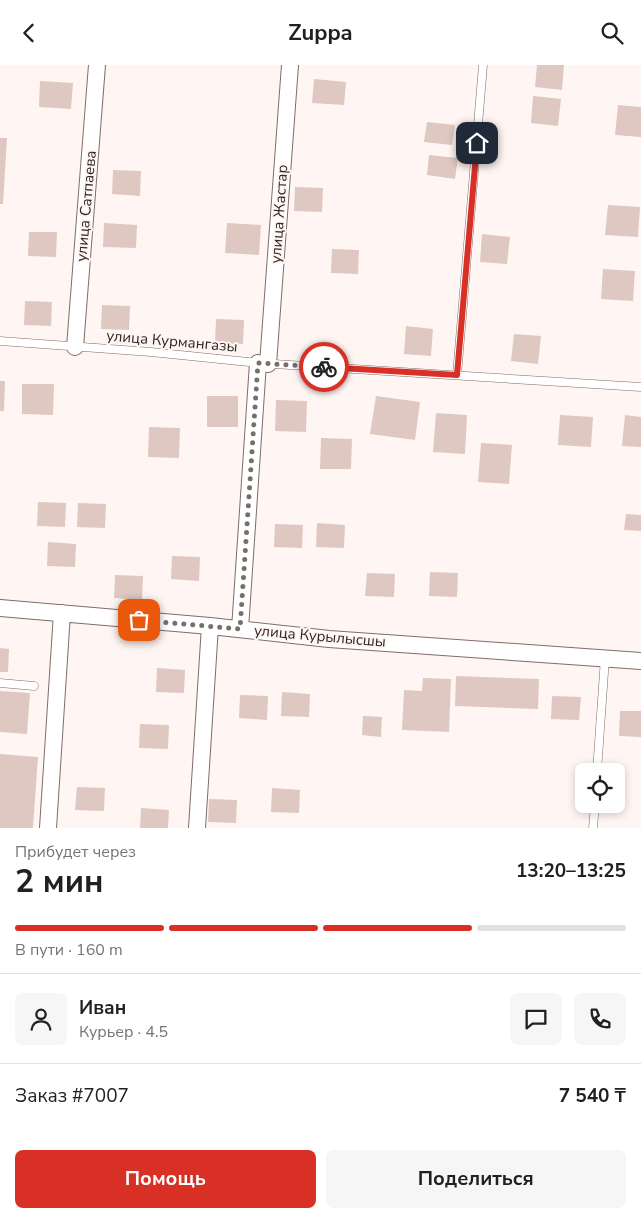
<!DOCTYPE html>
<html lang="ru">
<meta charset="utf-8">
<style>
body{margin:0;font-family:"Nunito Sans",sans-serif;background:#f6f6f6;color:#202124;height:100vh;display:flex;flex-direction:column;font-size:19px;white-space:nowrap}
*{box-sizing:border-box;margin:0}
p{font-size:16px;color:#757577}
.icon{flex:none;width:28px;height:28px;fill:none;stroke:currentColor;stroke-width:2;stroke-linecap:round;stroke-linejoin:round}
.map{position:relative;height:763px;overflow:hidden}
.side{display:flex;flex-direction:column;background:#fff;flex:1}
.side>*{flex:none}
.tools{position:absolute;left:575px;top:698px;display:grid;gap:10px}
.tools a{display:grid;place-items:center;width:50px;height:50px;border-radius:8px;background:#fff;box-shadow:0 2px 8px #0003;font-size:25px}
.pin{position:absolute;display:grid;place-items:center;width:42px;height:42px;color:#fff;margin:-21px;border-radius:10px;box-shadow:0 2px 8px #0006}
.courier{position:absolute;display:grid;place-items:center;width:50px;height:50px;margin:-25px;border:4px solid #d93025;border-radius:50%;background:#fff;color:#222;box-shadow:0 1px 6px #0007}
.headline em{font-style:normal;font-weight:700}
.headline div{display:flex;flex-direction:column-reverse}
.headline{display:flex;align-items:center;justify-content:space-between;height:85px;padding:0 15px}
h1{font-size:32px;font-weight:700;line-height:38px}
.bar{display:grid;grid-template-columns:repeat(4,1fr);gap:8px 5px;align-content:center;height:60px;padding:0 15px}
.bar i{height:6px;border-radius:4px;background:#e0e0e0}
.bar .selected{background:#d93025}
.bar p{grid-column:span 4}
.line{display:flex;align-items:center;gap:12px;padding:0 15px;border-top:1px solid #e0e0e0}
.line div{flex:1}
.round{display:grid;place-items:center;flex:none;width:52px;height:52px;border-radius:8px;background:#f6f6f6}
.action{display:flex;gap:10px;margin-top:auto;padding:10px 15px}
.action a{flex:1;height:58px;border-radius:8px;background:#d93025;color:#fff;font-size:20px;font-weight:700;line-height:58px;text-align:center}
.action a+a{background:#f6f6f6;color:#202124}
header{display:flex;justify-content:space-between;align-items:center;height:65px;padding:0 15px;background:#fff;font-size:22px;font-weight:700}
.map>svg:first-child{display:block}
.building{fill:#dec8c1}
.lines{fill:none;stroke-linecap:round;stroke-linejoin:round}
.service-casing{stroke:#806c66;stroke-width:9}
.minor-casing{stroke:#806c66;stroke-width:18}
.service{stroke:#fff;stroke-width:8}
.minor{stroke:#fff;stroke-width:16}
.done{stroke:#776f6c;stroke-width:5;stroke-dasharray:0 9}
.route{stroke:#d93025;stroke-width:6}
.labels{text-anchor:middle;stroke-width:4;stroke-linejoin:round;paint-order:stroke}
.street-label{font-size:15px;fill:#2e2623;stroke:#fff6f3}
</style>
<header><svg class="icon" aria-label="back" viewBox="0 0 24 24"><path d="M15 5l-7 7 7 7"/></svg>Zuppa<svg class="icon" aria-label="search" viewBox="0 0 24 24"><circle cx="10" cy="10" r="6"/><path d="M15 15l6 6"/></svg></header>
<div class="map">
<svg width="641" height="763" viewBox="0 0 641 763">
<rect width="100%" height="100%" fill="#fff6f3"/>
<path class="building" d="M537,0H564L562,25L535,22Z
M314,14L346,17L344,40L312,38Z
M40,16L73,18L71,44L39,42Z
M533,31L561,34L558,61L531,58Z
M618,40L641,42V72L615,70Z
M427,57L455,60L452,80L424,77Z
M0,73H7L3,139H0Z
M429,90L458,93L455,114L427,110Z
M113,105L141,106L140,131L112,129Z
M295,122L323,123L322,147L294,146Z
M608,140L640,142L638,172L605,170Z
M104,158L137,160L136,183L103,182Z
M227,158L261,160L259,190L225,188Z
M29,167H57L56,192L28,191Z
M482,169L510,172L507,199L480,197Z
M332,184L359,185L358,209L331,208Z
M603,204L635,206L633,236L601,234Z
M25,236L52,237L51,261L24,260Z
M102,240L130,241L129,265L101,264Z
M216,254L244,255L243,279L215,278Z
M406,261L433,264L431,291L404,289Z
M514,269L541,271L538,299L511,296Z
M0,316H5L4,346H0Z
M22,319H54L53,350L22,349Z
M207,331H238V362H207Z
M376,331L420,337L415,375L370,369Z
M276,335L307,336L306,367L275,366Z
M436,348L467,350L465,389L433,387Z
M560,350L593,352L591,382L558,380Z
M625,350L641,352V382L622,381Z
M149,362L180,363L179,393L148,392Z
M321,373L352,374L351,404H320Z
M481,378L512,380L509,419L478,417Z
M38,437L66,438L65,462L37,461Z
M78,438L106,439L105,463L77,462Z
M626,449L641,450V466L624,465Z
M317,458L345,460L344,483L316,482Z
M275,459L303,460L302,483L274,482Z
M48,477L76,479L75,502L47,501Z
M172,491L200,492L199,516L171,514Z
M430,507L458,508L457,532L429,531Z
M367,508L395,509L394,532L365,531Z
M115,510L143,511L142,535L114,533Z
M0,583L9,584L8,607H0Z
M157,603L185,605L184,628L156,627Z
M456,611L539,614L538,644L455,641Z
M423,613L451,614L449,667L402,665L404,625L422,626Z
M0,626L30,628L27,669L0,667Z
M282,627L310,629L309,652L281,651Z
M240,630L268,631L267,655L239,653Z
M552,631L581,632L579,655L551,654Z
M620,646H641V672L619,671Z
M363,651L382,652L381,672L362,670Z
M140,659L169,660L168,684L139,683Z
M0,689L38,692L33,763H0Z
M77,722L105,723L104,746L75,745Z
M272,723L300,725L299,748L271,747Z
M209,734L237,735L236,758L208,757Z
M141,743L169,745L168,763H140Z"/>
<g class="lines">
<defs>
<path id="service" d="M0,276L151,287L258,298L641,322
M457,310L483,0
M0,618L34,621
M597,706L605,593
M593,763L595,739"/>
<path id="minor" d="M75,282L97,0
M268,299L290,0
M0,543L210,561L329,574L641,596
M240,564L258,298
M48,763L62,548
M197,763L210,561"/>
</defs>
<use href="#service" class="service-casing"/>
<use href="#minor" class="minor-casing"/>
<use href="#service" class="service"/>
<use href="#minor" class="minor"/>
</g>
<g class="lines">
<path class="done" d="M139,555L240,564L258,298L324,302"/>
<path class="route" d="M324,302L457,310L477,78"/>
</g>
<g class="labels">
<g class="street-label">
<text transform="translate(86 141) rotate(-85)" y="5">улица Сатпаева</text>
<text transform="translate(279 149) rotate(-86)" y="5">улица Жастар</text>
<text transform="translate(172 276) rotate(5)" y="5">улица Курмангазы</text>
<text transform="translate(320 571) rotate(5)" y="5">улица Курылысшы</text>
</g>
</g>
</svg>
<div class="tools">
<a><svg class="icon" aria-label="locate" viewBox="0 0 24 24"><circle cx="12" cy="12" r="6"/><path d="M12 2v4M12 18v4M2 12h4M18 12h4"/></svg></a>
</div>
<div class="pin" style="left:139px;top:555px;background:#ea580c"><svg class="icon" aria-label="bag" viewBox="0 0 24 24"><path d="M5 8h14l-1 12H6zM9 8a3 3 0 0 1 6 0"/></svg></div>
<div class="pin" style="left:477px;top:78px;background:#1f2937"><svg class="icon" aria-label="home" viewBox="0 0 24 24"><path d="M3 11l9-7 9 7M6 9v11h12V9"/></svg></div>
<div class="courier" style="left:324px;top:302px"><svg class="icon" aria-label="bike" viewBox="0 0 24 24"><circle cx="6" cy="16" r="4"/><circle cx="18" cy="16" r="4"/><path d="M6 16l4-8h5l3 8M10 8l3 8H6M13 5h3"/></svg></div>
</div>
<section class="side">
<div class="headline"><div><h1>2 мин</h1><p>Прибудет через</p></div><em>13:20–13:25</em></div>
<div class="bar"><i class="selected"></i><i class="selected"></i><i class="selected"></i><i></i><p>В пути · 160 m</p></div>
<div class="line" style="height:90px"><a class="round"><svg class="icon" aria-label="person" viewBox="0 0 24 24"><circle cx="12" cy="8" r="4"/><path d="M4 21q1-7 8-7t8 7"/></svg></a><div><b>Иван</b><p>Курьер · 4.5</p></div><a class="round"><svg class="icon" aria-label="chat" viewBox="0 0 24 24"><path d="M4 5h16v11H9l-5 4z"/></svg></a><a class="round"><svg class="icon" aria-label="phone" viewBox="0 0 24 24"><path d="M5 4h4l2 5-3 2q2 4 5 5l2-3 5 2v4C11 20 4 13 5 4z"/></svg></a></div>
<div class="line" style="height:65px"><div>Заказ #7007</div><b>7 540 ₸</b></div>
<div class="action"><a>Помощь</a><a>Поделиться</a></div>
</section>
